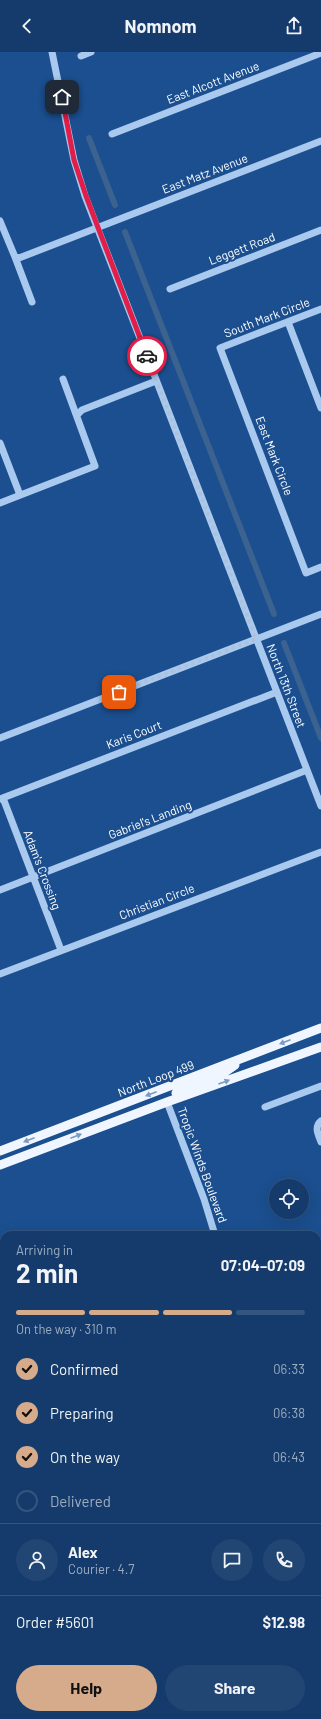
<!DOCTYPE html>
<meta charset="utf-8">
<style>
body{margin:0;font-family:Barlow,sans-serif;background:#214673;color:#f1f3f6;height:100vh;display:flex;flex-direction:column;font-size:15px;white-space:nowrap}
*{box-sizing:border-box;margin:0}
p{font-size:13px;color:#9dadc1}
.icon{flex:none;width:22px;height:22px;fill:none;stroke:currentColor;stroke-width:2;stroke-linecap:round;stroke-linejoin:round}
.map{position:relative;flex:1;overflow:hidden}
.drawer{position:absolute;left:0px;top:1179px;width:321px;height:488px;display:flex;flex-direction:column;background:#143b6b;border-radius:12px 12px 0 0;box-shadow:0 4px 16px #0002,0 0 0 1px #33557e}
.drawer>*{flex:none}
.buttons{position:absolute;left:269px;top:1127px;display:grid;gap:8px}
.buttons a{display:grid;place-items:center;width:40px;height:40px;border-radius:50%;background:#143b6b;box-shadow:0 4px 16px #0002,0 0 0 1px #33557e;font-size:20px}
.pin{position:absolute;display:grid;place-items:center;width:34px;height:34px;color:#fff;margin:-17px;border-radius:8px;box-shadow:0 2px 6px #0006}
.courier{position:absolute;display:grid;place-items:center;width:40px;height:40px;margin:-20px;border:3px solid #e11d48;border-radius:50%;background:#fff;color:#222;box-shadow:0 1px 5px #0007}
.overview em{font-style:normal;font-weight:700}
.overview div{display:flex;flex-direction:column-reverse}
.overview{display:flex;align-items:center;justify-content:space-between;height:68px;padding:0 16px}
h1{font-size:26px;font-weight:700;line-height:30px}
.bar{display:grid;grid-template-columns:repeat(4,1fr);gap:6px 4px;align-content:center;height:48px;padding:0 16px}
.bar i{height:5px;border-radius:3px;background:#33557e}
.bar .selected{background:#d6ab8b}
.bar p{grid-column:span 4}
.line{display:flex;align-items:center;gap:10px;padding:0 16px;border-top:1px solid #33557e}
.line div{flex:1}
.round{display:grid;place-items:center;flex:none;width:42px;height:42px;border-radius:21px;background:#214673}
ol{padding:0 16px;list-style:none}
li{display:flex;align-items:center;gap:12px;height:44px}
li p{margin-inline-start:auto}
li .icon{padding:4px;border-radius:50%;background:#d6ab8b;color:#111;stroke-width:4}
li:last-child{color:#9dadc1}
li i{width:22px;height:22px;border:2px solid #33557e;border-radius:50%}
.action{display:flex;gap:8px;margin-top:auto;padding:8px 16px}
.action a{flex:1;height:46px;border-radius:24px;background:#d6ab8b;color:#111;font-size:16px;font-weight:700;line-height:46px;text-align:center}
.action a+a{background:#214673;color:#f1f3f6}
header{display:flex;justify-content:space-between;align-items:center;height:52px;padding:0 16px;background:#143b6b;font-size:18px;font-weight:700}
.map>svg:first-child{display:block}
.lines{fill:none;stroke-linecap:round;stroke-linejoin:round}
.canal{stroke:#3c6290;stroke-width:6}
.minor{stroke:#a9c9ee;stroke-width:7}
.major{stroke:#f0f6ff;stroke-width:9}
.oneway{fill:#7b9ac1}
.done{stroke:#afc1d8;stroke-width:4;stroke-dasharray:0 7.2}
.route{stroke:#e11d48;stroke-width:5}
.labels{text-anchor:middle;stroke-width:4;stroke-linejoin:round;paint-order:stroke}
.street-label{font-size:12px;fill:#fff;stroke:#1b4f8f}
</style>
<header><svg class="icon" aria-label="back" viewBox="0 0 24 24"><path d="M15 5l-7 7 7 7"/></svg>Nomnom<svg class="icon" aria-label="share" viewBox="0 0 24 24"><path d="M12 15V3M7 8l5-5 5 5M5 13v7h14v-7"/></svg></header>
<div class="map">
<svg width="321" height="1667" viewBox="0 0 321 1667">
<rect width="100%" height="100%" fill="#1b4f8f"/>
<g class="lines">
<path class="canal" d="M89,86L115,153
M125,180L274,562
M284,591L321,686"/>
<path class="minor" d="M52,0L74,108L85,144L321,754
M81,4L91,0
M112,82L321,1
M0,169L15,205L19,206L321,89
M15,205L32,250
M170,237L321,178
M321,257L220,296L306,521L321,515
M288,270L321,356
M77,363L82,358L156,329
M0,391L20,443
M0,451L95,414L63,327
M0,686L321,562
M3,746L61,898
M0,747L277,640
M0,838L307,718
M0,922L321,800
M167,1050L204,1147L215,1183
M265,1055L321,1034
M321,1069C314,1075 318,1082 321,1090
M317,1245L321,1243
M317,1284L321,1283
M0,1366L4,1365
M317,1419L321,1414
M317,1466L321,1464
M317,1472L321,1482
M317,1572L321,1582"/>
<path class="major" d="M176,1041L225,1020L235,1013
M0,1099L321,976
M0,1113L167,1050L321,995"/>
</g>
<defs><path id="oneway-solid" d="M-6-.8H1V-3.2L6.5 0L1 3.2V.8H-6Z"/></defs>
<g class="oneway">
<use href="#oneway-solid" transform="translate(285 990) rotate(159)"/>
<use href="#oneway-solid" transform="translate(224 1030) rotate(-20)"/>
<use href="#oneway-solid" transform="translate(151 1042) rotate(159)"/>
<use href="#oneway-solid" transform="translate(76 1084) rotate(-21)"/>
<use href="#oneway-solid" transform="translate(29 1088) rotate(159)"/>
</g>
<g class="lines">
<path class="done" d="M119,640L256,587L147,304"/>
<path class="route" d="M62,45L74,108L86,144L147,304"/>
</g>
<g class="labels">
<g class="street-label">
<text transform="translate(213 31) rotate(-21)" y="4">East Alcott Avenue</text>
<text transform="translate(205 122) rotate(-21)" y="4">East Matz Avenue</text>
<text transform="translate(242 197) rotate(-21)" y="4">Leggett Road</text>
<text transform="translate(267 266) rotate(-21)" y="4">South Mark Circle</text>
<text transform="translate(274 404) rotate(69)" y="4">East Mark Circle</text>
<text transform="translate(286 634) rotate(69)" y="4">North 13th Street</text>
<text transform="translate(134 683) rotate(-21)" y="4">Karis Court</text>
<text transform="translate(150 768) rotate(-21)" y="4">Gabriel's Landing</text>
<text transform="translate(42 818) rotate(69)" y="4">Adam's Crossing</text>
<text transform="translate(157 850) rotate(-21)" y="4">Christian Circle</text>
<text transform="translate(156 1027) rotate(-21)" y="4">North Loop 499</text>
<text transform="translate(202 1113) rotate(70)" y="4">Tropic Winds Boulevard</text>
</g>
</g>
</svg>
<div class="buttons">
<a><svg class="icon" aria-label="locate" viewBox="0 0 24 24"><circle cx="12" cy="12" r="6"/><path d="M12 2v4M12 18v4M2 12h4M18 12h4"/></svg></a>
</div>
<div class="pin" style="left:119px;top:640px;background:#ea580c"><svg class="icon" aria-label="bag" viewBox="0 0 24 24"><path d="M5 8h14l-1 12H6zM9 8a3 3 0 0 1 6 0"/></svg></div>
<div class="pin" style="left:62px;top:45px;background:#1f2937"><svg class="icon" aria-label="home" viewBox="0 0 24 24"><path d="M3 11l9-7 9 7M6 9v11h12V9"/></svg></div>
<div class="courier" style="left:147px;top:304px"><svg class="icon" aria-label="car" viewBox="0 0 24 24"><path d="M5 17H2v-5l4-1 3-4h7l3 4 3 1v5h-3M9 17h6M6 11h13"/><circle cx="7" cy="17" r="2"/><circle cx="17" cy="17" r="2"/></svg></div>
<section class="drawer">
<div class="overview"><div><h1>2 min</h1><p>Arriving in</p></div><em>07:04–07:09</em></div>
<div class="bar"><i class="selected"></i><i class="selected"></i><i class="selected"></i><i></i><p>On the way · 310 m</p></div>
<ol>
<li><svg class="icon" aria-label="check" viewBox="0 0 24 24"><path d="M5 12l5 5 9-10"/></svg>Confirmed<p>06:33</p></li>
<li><svg class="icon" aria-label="check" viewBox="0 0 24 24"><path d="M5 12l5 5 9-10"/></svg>Preparing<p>06:38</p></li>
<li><svg class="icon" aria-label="check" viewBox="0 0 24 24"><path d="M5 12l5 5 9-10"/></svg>On the way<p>06:43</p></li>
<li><i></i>Delivered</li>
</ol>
<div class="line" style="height:72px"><a class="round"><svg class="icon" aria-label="person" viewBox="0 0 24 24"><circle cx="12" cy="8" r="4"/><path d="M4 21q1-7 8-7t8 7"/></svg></a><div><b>Alex</b><p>Courier · 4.7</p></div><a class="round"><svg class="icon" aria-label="chat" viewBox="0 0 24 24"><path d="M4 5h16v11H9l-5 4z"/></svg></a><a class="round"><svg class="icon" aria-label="phone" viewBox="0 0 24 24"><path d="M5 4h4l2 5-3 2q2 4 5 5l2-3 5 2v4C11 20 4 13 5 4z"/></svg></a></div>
<div class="line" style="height:52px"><div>Order #5601</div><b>$12.98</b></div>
<div class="action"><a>Help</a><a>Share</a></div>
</section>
</div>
